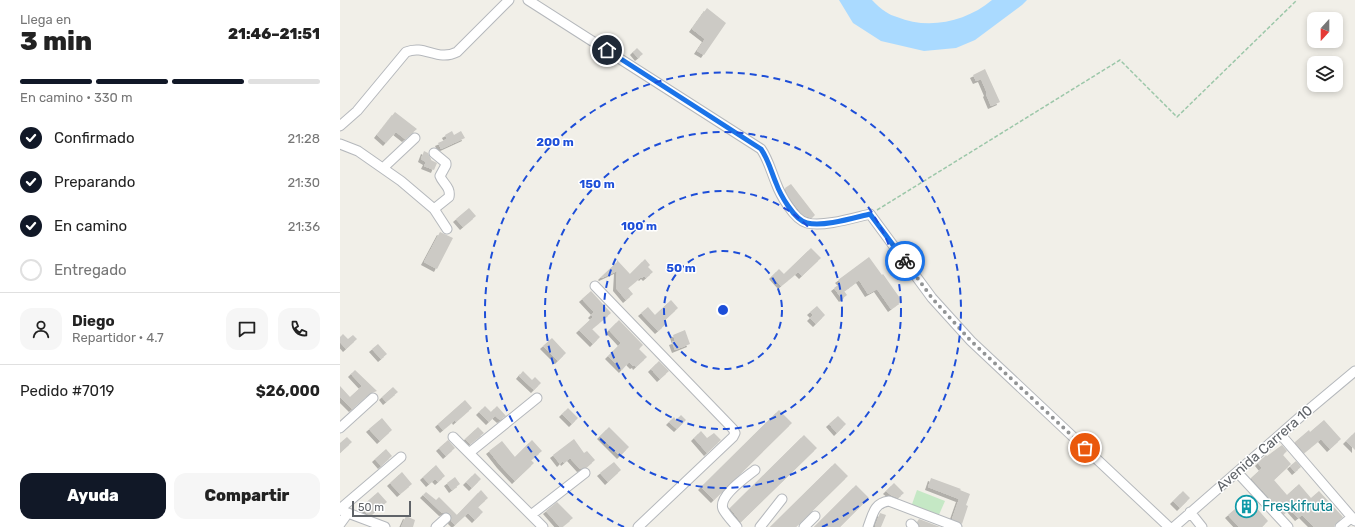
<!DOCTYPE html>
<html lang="es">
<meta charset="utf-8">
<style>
body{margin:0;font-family:Rubik,sans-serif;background:#f6f6f6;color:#222;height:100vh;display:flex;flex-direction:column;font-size:15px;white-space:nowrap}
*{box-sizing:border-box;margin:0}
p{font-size:13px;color:#767676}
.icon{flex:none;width:22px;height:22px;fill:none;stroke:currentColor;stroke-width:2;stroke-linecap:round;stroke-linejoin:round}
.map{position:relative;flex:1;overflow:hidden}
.side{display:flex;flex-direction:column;background:#fff;width:340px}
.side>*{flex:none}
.needle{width:26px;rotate:201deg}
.controls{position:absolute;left:967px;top:12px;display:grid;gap:8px}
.controls a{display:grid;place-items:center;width:36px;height:36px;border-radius:8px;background:#fff;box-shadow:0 2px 6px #0003;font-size:20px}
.scale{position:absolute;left:12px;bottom:10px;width:59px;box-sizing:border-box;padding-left:4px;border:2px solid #5f6368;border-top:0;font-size:11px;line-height:14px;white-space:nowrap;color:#5f6368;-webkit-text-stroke:3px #fff;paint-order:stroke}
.pin{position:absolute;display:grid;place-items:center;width:34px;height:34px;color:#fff;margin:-17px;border:2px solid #fff;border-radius:50%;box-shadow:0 1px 4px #0007}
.courier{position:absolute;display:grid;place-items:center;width:40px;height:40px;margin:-20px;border:3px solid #1a73e8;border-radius:50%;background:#fff;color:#222;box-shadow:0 1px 5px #0007}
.head em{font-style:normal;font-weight:800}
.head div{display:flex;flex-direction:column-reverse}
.head{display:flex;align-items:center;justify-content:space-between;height:68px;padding:0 20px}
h1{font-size:26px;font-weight:800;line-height:30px}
.bar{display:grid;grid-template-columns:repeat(4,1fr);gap:6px 4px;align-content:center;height:48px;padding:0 20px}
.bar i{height:5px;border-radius:3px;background:#e0e0e0}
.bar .on{background:#111827}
.bar p{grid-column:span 4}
.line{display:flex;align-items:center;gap:10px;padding:0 20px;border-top:1px solid #e0e0e0}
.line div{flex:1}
.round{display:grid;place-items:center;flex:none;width:42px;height:42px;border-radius:12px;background:#f6f6f6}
ol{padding:0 20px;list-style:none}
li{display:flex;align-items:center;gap:12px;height:44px}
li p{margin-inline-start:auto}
li .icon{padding:4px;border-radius:50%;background:#111827;color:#fff;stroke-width:4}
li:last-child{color:#767676}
li i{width:22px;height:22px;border:2px solid #e0e0e0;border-radius:50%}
.button{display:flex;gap:8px;margin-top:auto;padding:8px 20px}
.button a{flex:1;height:46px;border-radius:12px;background:#111827;color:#fff;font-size:16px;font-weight:800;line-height:46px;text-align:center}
.button a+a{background:#f6f6f6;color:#222}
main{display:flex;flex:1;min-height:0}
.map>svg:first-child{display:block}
.green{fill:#c5e8c5}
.water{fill:#aadaff}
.building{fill:#cccac5;filter:url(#shadow)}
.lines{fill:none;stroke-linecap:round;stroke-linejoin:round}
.minor-casing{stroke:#b5b8bc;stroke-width:11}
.path{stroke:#9cc7a9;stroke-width:1.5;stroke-dasharray:4 2;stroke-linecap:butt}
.minor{stroke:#fff;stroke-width:9}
.done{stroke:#929495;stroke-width:4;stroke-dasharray:0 7.2}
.route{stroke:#1a73e8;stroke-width:5}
.ring{fill:none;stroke:#1d4ed8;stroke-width:2;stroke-dasharray:7 5}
.labels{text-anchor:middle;stroke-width:3;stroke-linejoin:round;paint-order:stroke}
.street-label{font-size:14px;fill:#5f6368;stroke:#fff}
.culture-label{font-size:14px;fill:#0d838f;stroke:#fff;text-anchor:start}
.centre{fill:#1d4ed8;stroke:#fff;stroke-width:2}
.ring-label{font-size:12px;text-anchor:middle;font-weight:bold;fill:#1d4ed8;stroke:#fff;stroke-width:3;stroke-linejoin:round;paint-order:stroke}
</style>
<main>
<section class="side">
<div class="head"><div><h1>3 min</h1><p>Llega en</p></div><em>21:46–21:51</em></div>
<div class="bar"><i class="on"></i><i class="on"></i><i class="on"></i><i></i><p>En camino · 330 m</p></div>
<ol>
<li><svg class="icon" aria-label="check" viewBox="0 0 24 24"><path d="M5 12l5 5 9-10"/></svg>Confirmado<p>21:28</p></li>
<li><svg class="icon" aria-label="check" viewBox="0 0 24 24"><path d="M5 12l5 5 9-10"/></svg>Preparando<p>21:30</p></li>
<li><svg class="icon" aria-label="check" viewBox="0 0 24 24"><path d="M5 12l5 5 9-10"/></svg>En camino<p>21:36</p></li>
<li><i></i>Entregado</li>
</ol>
<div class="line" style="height:72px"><a class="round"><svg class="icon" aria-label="person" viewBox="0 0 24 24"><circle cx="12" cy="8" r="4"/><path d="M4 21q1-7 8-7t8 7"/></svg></a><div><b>Diego</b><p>Repartidor · 4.7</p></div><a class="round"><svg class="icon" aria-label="chat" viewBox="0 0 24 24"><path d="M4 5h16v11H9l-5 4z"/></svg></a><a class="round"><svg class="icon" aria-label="phone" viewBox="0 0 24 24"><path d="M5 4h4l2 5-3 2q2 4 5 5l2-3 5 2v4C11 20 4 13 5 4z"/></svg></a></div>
<div class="line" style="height:52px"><div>Pedido #7019</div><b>$26,000</b></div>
<div class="button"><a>Ayuda</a><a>Compartir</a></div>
</section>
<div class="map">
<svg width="1015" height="527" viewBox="0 0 1015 527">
<defs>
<filter id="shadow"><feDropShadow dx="-3" dy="3" stdDeviation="0" flood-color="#0004"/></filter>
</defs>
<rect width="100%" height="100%" fill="#f1efe8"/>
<path class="green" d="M577,490L605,501L598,517L571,507Z"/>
<path class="water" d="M499,0H532C536,4 541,9 546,12C549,14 553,16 557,17C588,30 626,22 652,0H687L682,5L635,40L616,48L584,51L541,41L513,23Z"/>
<path class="building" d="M367,8L386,23L364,55L357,51L365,39L352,29Z
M297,48L303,54L298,58L293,52Z
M645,69L660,102L651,106L646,94L647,93L641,79L636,81L633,75Z
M55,112L77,129L65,139L56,132L46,143L37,135Z
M112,131L114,135L121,131L125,138L101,149L98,143L107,139L105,135Z
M84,151L88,153L91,159V160L97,163L94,170L84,166L86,162L81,159Z
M451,184L475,215L472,218L465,216L461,213L449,197L445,188Z
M129,208L136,216L123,227L116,219Z
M100,232L113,238L97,269L84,262Z
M471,248L481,258L462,276L458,272L441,286L432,276L439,269L444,274Z
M529,257L542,275L543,274L562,301L551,309L537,289L528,294L519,280L504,291L507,295L502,299L494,288L501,283L498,280Z
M305,259L310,265L308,267L313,272L306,278L304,276L302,278L301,277L288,288L293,294L286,300L276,288L277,271L262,278L261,277L277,262V260L290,274Z
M251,291L271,313L252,329L260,337L253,344L239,330L253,317L251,315L254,312L242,299Z
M331,300L338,308L324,321L325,325L318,331L301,313L308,307L315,315Z
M477,306L485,315L476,324L470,318L473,315L470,312Z
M279,320L303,345L299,349L307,357L296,367L295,365L293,366L289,362L282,370L268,356L281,343L269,330Z
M345,330L350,344L335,350L332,342L335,341L333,335Z
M3,334L8,339L13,335L17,339L6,349L0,342V337Z
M212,338L226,353L218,361L203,346Z
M38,344L47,354L41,359L32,349Z
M319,361L329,371L320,379L311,369Z
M15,370L37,391L29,394L12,409L0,397V386L10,397L22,386L11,374Z
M183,371L192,380L195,377L201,383L194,390L179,376Z
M53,387L58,392L46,402L42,397Z
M125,400L132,408L116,422L115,420L103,430L98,424Z
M145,406L155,416L149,422L139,412Z
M157,406L166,416L160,420L151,412Z
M228,408L238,418L232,424L222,414Z
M439,410L452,423L374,500L361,487Z
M341,415L346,420L337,429L329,422L334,417L336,420Z
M498,416L506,424L497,433L489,424Z
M42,418L52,430L40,441L29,429Z
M984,420L1001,439L990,449L981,439L964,453L955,442L969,430L970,432Z
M138,427L144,433L130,444L125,439Z
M269,427L289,447L280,456L260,436Z
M361,431L367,438L374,433L381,440L367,453L354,438Z
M1015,432V450L1006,441Z
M464,435L477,448L401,522L390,508Z
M7,437L12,442L0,453V443Z
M234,439L244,453L247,451L255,460L247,467L240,469L230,458L224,463L223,461L220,464L213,455Z
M108,440L115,448L106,456L99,448Z
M192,440L202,451L191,460L194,463L175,481L160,465L149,451L162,441L175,457Z
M942,445L947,451L943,455L951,464L934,480L947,495L959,484L971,498L979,491L1003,517L996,523L994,527H974L962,515L958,518L950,509L944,514L911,478L922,468L918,463L926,455L927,456Z
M46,449L52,456L41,466L35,459Z
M956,461L961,467L955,472L950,466Z
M274,462L281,470L268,482L260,473Z
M495,463L508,476L456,527H430Z
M96,465L105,476L98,482L95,479L89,484L83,477Z
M62,472L72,484L60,494L50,483Z
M135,473L141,479L132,488L126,482Z
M115,477L120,484L112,490L107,483Z
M591,478L621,489L620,490L630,494L626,505L628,506L622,524L612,519L619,499L588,487Z
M554,483L564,493L558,498L551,495L546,491Z
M516,485L529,498L500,527H474Z
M141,490L148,498L138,507L143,512L135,520L128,513L115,525L111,521L112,517L110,514L107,512L102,513L83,495L86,492L96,500L99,497L117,515Z
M843,491L850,498L840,508L833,501Z
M38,492L47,502L31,515L27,514L21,507Z
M908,498L928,521L922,527H899L888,515Z
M217,502L233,518L222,527H220L206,511Z
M540,513L546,515L541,527H538L535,526Z
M66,516L75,520L73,527H61Z
M579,519L600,527H580L577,522Z"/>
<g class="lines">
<defs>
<path id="minor" d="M188,0L421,149C428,159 431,171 436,183C440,194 454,220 467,223C484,227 513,218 530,214L592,298L631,341L829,527
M0,126L17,111L66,52C85,44 97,62 117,52L169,0
M0,144L18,151L61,181L94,209L107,229
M43,168L75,138
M94,209L109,197C111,187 103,184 100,176L106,165V163L94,153
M255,286L393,429L395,433L393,437L298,527
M0,428L33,398
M941,435L1015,521
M113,437L203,527
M129,453L197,398
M897,472L948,527
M0,509L61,457
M0,510L45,527
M850,512L862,527
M191,515L245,473
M0,524L8,513
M571,524L574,527
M96,527L106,518
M397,527C393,522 386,515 383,509C378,496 405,478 415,470
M420,527L442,499
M464,527L475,516
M528,527C533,514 534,503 549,501L617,527
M834,527L960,417L1015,371
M1000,527L1012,517"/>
</defs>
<use href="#minor" class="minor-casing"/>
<path class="path" d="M537,210L780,60L837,117L957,0"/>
<use href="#minor" class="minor"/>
</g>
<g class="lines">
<path class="done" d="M565,261L592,298L631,341L745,448"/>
<path class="route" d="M267,50L421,149C428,159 431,171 436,183C440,194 454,220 467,223C484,227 513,218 530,214L565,261"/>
</g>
<g class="ring">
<circle cx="383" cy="310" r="59"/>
<circle cx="383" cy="310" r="119"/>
<circle cx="383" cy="310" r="178"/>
<path d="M284 527A238 238 0 1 1 482 527"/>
</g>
<defs>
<symbol id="building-ring" viewBox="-11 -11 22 22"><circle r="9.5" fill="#fff" stroke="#0f9aa8" stroke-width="1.5"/><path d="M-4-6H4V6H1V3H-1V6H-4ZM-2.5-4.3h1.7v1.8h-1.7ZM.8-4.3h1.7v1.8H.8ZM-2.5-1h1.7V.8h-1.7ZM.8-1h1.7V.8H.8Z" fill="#0f9aa8"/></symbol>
</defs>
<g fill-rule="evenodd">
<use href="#building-ring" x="894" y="494" width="25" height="25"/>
</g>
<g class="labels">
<g class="street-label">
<text transform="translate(924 448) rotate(-41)" y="5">Avenida Carrera 10</text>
</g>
<g class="culture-label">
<text x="922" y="511">Freskifruta</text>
</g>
</g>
<circle cx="383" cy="310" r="6" class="centre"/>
<g class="ring-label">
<text x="215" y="146">200 m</text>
<text x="257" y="188">150 m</text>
<text x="299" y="230">100 m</text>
<text x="341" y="272">50 m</text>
</g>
</svg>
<div class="controls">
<a><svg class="needle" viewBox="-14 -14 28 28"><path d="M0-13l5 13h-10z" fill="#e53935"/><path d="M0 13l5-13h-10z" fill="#767676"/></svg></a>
<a><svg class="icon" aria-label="layers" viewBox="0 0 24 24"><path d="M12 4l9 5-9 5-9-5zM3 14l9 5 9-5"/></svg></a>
</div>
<div class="scale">50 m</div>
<div class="pin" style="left:745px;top:448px;background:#ea580c"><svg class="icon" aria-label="bag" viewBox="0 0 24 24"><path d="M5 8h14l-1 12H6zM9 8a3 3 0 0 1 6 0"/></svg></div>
<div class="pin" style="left:267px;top:50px;background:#1f2937"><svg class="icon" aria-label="home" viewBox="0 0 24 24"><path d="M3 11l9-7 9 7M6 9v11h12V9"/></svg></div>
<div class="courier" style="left:565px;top:261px"><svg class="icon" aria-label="bike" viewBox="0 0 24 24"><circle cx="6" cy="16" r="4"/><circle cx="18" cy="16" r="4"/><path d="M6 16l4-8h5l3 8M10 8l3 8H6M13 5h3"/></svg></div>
</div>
</main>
